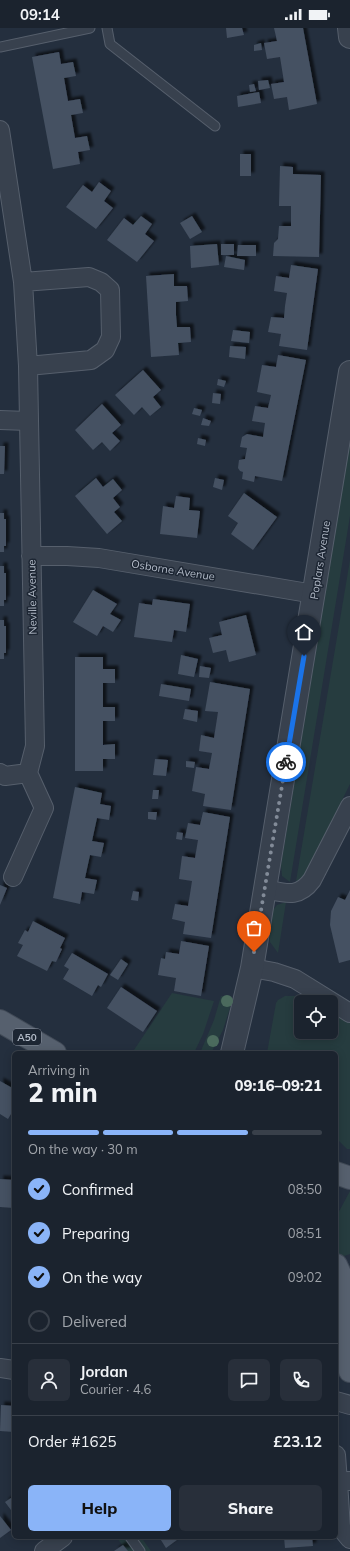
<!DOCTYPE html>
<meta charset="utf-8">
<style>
body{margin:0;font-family:Mulish,sans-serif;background:#282f3a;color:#f1f3f6;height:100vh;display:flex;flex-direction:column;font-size:15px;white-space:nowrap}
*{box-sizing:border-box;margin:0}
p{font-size:13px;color:#a0a4aa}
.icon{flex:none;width:22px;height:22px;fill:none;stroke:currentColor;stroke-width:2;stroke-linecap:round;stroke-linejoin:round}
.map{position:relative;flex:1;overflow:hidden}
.panel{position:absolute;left:12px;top:1023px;width:326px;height:488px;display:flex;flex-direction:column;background:#1b232e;border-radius:6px;box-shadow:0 2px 10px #0003,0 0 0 1px #39404a}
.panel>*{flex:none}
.controls{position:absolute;left:294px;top:967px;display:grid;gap:8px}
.controls a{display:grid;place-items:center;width:44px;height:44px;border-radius:6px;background:#1b232e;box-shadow:0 2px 10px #0003,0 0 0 1px #39404a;font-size:20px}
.pin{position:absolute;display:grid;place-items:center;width:34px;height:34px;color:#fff;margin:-41px -17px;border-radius:50% 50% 50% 0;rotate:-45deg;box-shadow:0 0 4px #0007}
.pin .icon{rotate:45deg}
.courier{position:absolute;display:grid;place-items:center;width:40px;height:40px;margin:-20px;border:3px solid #1a73e8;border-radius:50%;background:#fff;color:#222;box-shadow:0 1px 5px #0007}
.headline em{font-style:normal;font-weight:800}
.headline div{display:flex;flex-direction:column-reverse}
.headline{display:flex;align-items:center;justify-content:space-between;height:68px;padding:0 16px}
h1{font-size:26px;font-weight:800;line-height:30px}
.bar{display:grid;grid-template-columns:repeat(4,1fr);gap:6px 4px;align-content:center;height:48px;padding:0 16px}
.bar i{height:5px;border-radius:3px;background:#39404a}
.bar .selected{background:#8ab4f8}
.bar p{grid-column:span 4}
.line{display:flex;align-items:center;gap:10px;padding:0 16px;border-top:1px solid #39404a}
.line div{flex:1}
.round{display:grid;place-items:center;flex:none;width:42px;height:42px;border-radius:6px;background:#282f3a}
ol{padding:0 16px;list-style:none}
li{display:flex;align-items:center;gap:12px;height:44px}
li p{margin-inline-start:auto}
li .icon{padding:4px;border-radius:50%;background:#8ab4f8;color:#111;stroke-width:4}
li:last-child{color:#a0a4aa}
li i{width:22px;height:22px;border:2px solid #39404a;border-radius:50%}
.cta{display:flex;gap:8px;margin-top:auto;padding:8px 16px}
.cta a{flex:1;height:46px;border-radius:6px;background:#8ab4f8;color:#111;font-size:16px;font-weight:800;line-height:46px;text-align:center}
.cta a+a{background:#282f3a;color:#f1f3f6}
.status{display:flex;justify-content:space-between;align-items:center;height:28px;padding:0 20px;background:#1b232e;direction:ltr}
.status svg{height:11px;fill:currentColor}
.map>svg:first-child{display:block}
.green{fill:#263c3f}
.building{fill:#455162;filter:url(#shadow)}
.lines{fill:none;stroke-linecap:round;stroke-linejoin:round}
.service-casing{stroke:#565f6c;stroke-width:11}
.minor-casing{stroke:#565f6c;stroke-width:20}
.tertiary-casing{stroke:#565f6c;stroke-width:24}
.primary-casing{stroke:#414a57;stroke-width:24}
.service{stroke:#38414e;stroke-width:9}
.minor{stroke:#38414e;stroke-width:18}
.tertiary{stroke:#38414e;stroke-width:22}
.primary{stroke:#56606e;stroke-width:22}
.tree{fill:#4b6a5d}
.done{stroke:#828b98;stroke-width:4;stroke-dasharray:0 7.2}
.route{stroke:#1a73e8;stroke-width:5}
.labels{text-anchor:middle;stroke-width:3;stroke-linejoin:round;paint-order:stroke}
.shield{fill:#1d2633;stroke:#878f9c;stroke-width:1}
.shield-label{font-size:10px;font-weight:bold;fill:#b4bcc9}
.street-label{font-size:11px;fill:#b4bcc9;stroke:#1d2633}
</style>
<div class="status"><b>09:14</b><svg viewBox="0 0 49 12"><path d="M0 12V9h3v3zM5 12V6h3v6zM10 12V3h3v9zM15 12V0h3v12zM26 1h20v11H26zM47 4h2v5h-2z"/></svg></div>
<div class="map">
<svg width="350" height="1523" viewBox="0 0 350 1523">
<defs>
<filter id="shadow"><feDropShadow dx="3.5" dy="-3.5" stdDeviation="1" flood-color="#0009"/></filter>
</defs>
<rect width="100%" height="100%" fill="#242f3e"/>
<path class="green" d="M350,413V488L290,854L282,848L281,837Z
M350,532V756L305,847L300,852L296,853Z
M286,874L278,925L270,914L269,902L273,882L277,877Z
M172,965L214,973L203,1006L194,1025H132Z
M221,968L233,970L223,1002L211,1025H200L214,992Z
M285,968H296L307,974H301V1004H331V989L338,987L350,994V1121H347L336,1110V1025H267L276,975L278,972Z
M350,1163V1226L344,1228L339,1227L336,1221V1189Z
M116,1509H141L151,1523H127Z"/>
<path class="building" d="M226,0H242L244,7L227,10Z
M274,0H303L317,76L289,82L287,69L274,71L271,56L284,54L280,29L267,31L264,15L277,13Z
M261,15L262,22L254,23V17Z
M59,24L61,36L73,34L76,48L64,50L68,73L80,71L83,85L71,87L75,110L87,108L90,122L78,124L80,136L53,141L32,29Z
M268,52L270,60L259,62L258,53Z
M254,56L256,63L250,64L249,57Z
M259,64L261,75L238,79L237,68Z
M240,126H251V148H240Z
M280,138L293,139V146L321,147L319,229L273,228L274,215L278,211L279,198H291V178H279Z
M99,154L111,163L104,173L113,180L96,201L66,179L83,157L92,164Z
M141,188L152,196L145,206L154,213L137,234L107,212L124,190L133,197Z
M192,188L202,204L190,211L180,195Z
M217,216L219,237L191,240L190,218Z
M221,216H234V227H221Z
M238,217H256V228H237Z
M226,228L245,232L244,242L224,239Z
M291,237L318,241L307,322L279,318L281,306L268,304L271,289L284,290L285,278L287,265L274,263L276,248L289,250Z
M174,246V258H187L188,273L176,274V287L177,299H190L191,314L178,315L179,327L151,329L146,248Z
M233,302L250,304L249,315L231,313Z
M230,318L246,319L245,331L229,329Z
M278,327L306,332L282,453L255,448L254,454L242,451L243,444L240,443L238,440L239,432L245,431L247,420L240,419L242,409L247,406L263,409L265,395L252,393L255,378L268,380L271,367L257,364L262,337L276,339Z
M143,342L161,362L153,369L161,379L150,388L142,379L134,387L115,367Z
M218,351L226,353L224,359L217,357Z
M213,365L221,366L220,376L212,375Z
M102,376L121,397L112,405L120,413L110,423L102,414L93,422L75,402Z
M194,380L202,382L200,388L192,386Z
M203,390L211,393L209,398L201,397Z
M198,410L206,412L205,418L197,416Z
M0,418H5L4,446H0Z
M96,450L103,459L113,451L122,462L113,470L120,479L114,484L122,493L107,506L75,468Z
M215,450L224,452L222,462L213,459Z
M244,465L277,489L253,522L231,506L238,495L228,488Z
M176,468L190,470L189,482L200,483L197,510L160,506L163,478L174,480Z
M0,485H4V491H6V518H4V524H0Z
M0,538H4V545H6V572H4V578H0Z
M93,562L117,576L110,586L121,592L113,604L103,598L97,608L73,594Z
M153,571L190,576L186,604L174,602L172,614L134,609L139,575L152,577Z
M246,587L256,627L229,634L226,622L213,625L209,610L222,607L219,594Z
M0,592H4V598H6V625H4V631H0Z
M181,627L198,631L194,649L178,646Z
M75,629H103V641H115V655H103V679H115V693H103V717L115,716V731H103V743H75Z
M200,638L211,640L209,650L199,649Z
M210,654L250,661L231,782L203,778L205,766L192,763L196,739L209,741L212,725L199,723L201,707L214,710L218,684L205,683Z
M161,656L191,661L189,673L159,668Z
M185,681L198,683L197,694L183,691Z
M155,731L168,732L166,748L153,747Z
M186,733L195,734L194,740L186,739Z
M75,759L102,765L100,776L111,778L109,792L97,790L92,813L104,815L101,829L90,827L85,850L97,852L94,866L82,864L80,876L53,870Z
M153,762H159L158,771H152Z
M148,784H157L156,792L148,791Z
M203,784L230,789L211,910L183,906L185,894L172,891L175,876L188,878L190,866L192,853L179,851L182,828L195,830L198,812L185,810L188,795L200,797Z
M177,804L183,805L182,812L176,811Z
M0,857L7,860L0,877Z
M350,862V932L339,935L330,897L331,883L338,869L345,872Z
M133,863L139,864L138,873L131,872Z
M33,893L65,910L60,920L62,921L56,934L52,933L47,943L17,928L23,917L18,915L25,902L28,904Z
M181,913L209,918L201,968L174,963L176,950L158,947L161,930L165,931L166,924L179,926Z
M72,925L108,946L101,959L98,957L92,968L63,951L69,941L64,938Z
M121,931L128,936L118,952L110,947Z
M121,959L157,983L143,1004L107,980Z
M0,1053L14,1061V1081L8,1091L0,1086Z
M0,1151L14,1152V1180L0,1179Z
M1,1377L14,1378V1404L0,1403Z
M14,1468V1486L5,1474Z
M0,1488L11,1502L0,1510Z
M159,1509H181L166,1520Z
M284,1509H312L313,1518L285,1520Z
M123,1517L128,1523H114Z"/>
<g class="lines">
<defs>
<path id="service" d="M107,0L110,16L215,98
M0,19L90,0
M130,1509L140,1523"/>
<path id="minor" d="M0,102L23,254L28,338L35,718L28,745L5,748L0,745
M23,254L89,249L101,254L110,262L111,309L105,322L91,332L28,338
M0,392L28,393
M31,528H67L99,530L314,566
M13,849L44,780L28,745
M265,861C285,865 298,871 312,852L350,778
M252,940L274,944L295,951L350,985
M0,1340L14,1342
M336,1373L350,1377
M336,1427L338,1454L349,1453
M338,1454L341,1500L350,1511
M44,1523L63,1509"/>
<path id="tertiary" d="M349,0L350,9
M232,1025L252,940L350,344"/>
<path id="primary" d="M0,993L55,1025
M336,1145L350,1150
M336,1237L345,1257L348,1276
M350,1272C342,1293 342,1322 350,1343"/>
</defs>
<use href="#service" class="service-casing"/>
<use href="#minor" class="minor-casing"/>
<use href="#tertiary" class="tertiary-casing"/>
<use href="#primary" class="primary-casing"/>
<use href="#service" class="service"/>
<use href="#minor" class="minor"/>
<use href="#tertiary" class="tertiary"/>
<use href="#primary" class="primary"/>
</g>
<g class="tree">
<circle cx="227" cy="973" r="6"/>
<circle cx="213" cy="1013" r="6"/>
</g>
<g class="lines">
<path class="done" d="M254,924L286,734"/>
<path class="route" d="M286,734L304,628"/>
</g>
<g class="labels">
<rect class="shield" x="13" y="1001" width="28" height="16" rx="3"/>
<g class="shield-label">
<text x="27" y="1013">A50</text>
</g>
<g class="street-label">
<text transform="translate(320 532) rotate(-81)" y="4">Poplars Avenue</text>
<text transform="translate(173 542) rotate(9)" y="4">Osborne Avenue</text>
<text transform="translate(32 569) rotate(-91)" y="4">Neville Avenue</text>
</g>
</g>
</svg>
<div class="controls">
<a><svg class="icon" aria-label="locate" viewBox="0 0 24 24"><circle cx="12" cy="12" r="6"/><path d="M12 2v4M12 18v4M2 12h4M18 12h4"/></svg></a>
</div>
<div class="pin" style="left:254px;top:924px;background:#ea580c"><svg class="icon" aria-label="bag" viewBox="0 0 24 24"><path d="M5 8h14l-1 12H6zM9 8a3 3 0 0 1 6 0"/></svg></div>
<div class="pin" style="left:304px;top:628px;background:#1f2937"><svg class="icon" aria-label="home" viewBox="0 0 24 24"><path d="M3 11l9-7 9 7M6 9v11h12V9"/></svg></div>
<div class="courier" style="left:286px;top:734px"><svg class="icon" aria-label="bike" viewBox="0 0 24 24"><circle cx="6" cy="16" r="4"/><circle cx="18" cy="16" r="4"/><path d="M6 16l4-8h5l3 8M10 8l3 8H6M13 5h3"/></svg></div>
<section class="panel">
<div class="headline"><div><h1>2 min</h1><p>Arriving in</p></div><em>09:16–09:21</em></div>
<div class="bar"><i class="selected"></i><i class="selected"></i><i class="selected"></i><i></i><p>On the way · 30 m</p></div>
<ol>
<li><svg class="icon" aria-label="check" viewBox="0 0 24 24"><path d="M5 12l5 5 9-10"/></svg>Confirmed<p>08:50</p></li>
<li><svg class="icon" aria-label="check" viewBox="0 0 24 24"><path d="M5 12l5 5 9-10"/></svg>Preparing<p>08:51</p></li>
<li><svg class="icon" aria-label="check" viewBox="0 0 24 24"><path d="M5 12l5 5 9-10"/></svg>On the way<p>09:02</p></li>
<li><i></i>Delivered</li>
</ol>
<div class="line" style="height:72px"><a class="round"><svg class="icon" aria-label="person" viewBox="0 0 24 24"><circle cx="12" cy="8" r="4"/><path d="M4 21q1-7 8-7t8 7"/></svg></a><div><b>Jordan</b><p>Courier · 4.6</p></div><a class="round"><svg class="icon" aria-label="chat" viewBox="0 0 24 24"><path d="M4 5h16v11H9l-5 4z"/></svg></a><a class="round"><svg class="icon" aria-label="phone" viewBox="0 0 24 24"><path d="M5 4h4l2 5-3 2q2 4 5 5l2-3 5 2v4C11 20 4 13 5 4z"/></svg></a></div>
<div class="line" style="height:52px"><div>Order #1625</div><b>£23.12</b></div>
<div class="cta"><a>Help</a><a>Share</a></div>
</section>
</div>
